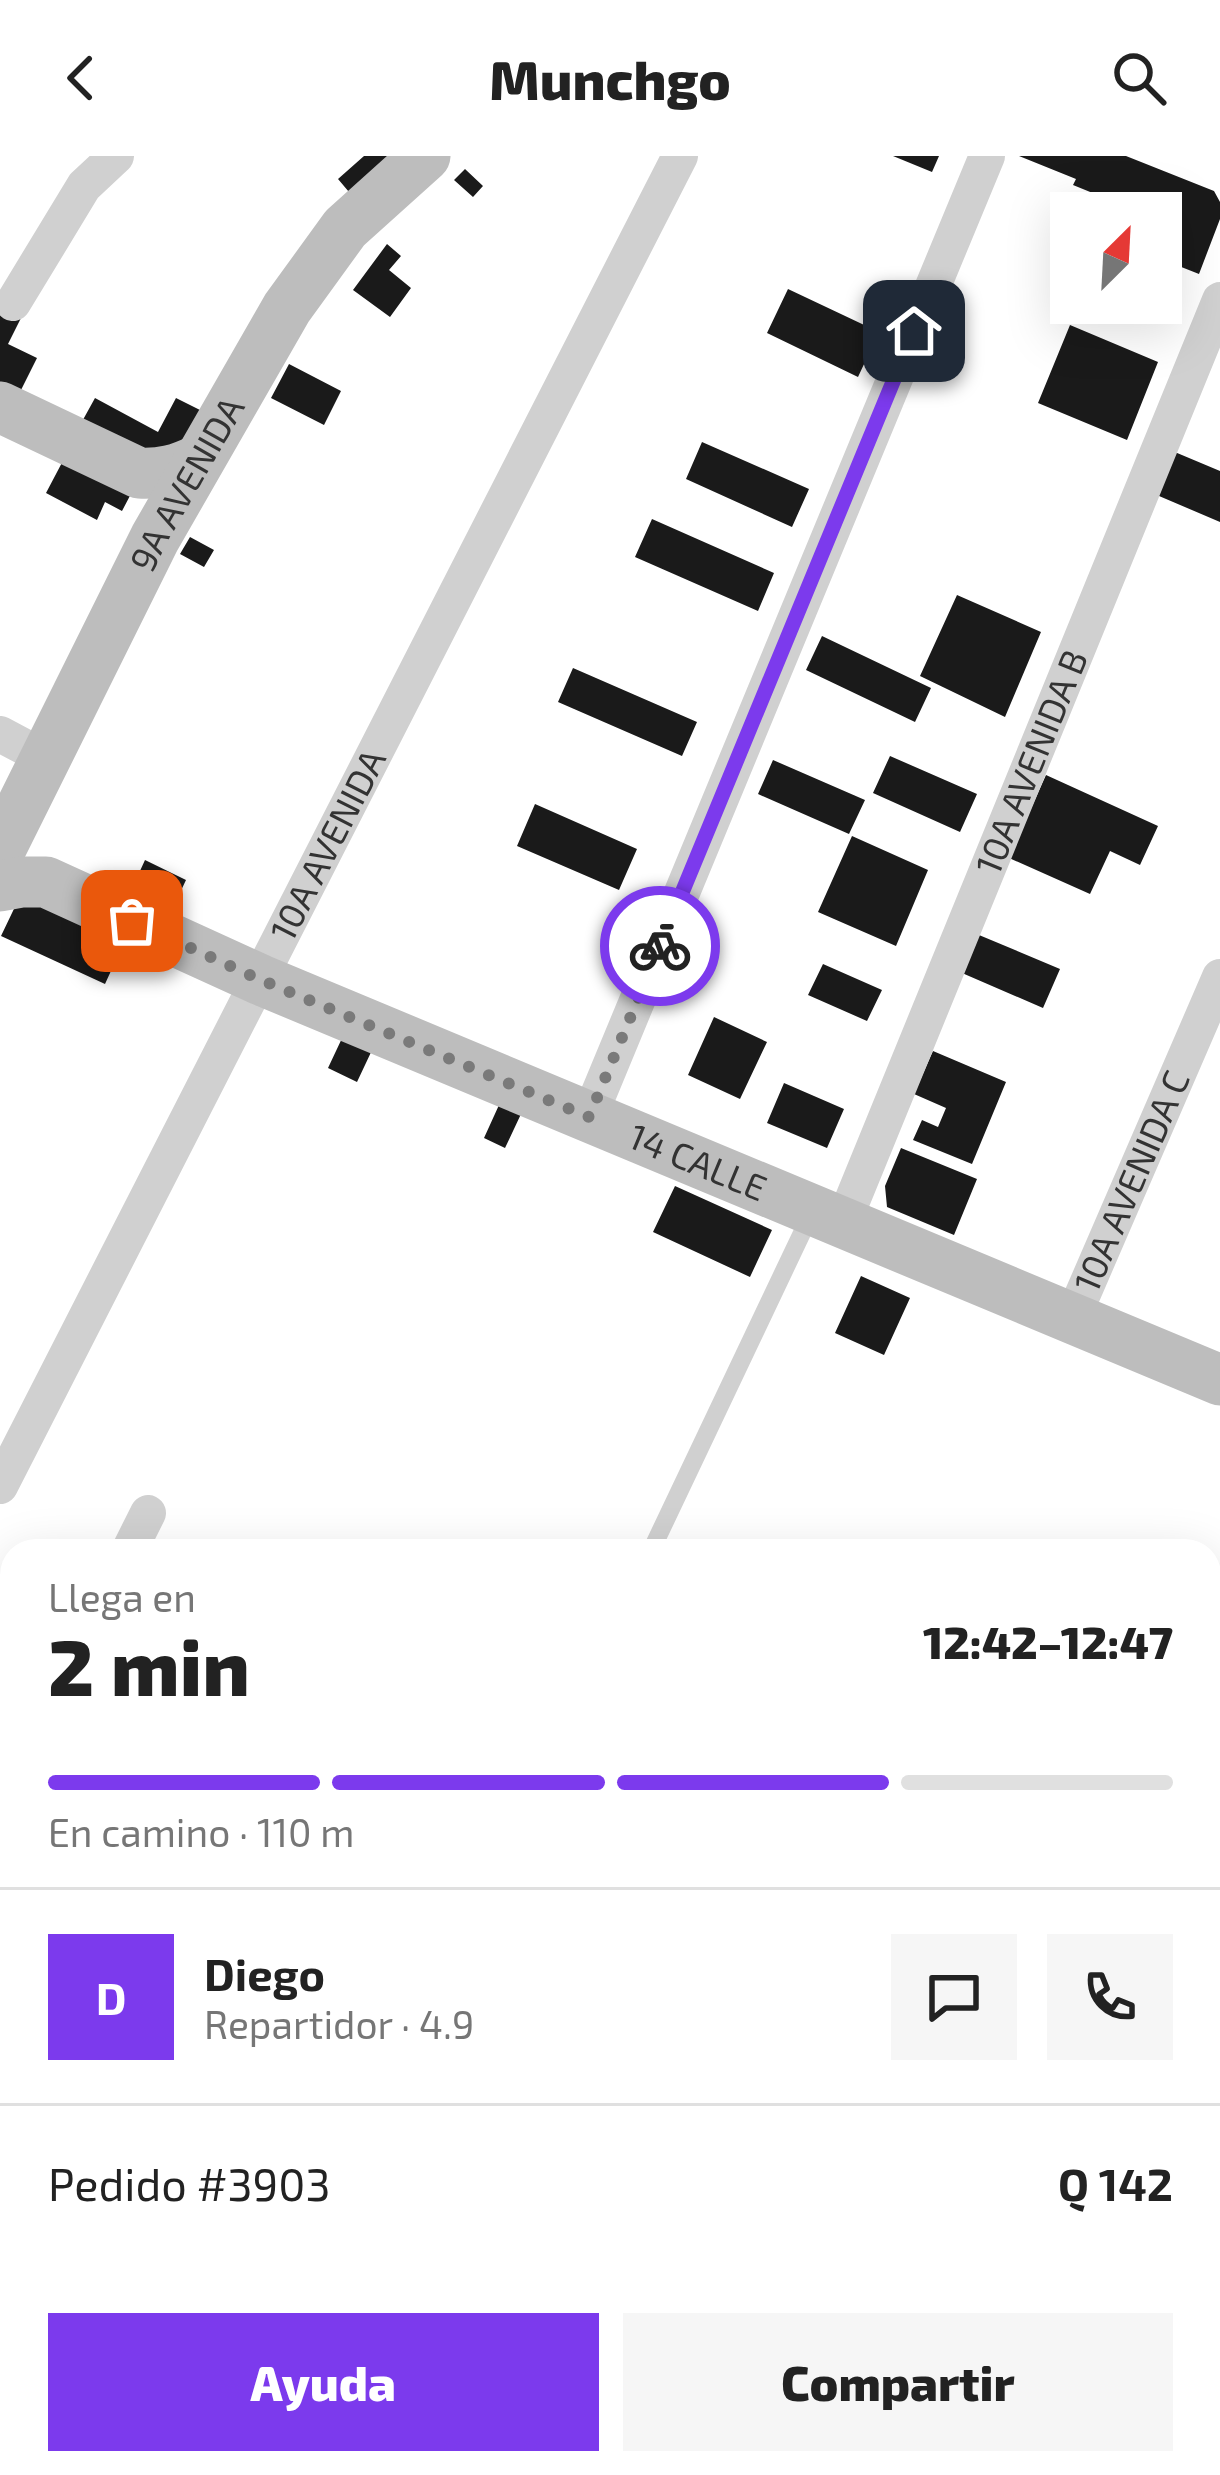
<!DOCTYPE html>
<html lang="es">
<meta charset="utf-8">
<style>
body{margin:0;font-family:"Exo 2",sans-serif;background:#f6f6f6;color:#222;height:100vh;display:flex;flex-direction:column;font-size:45px;white-space:nowrap}
*{box-sizing:border-box;margin:0}
p{font-size:39px;color:#767676}
.icon{flex:none;width:66px;height:66px;fill:none;stroke:currentColor;stroke-width:2;stroke-linecap:round;stroke-linejoin:round}
.map{position:relative;flex:1;overflow:hidden}
.details{position:absolute;left:0px;top:1383px;width:1221px;height:936px;display:flex;flex-direction:column;background:#fff;border-radius:36px 36px 0 0;box-shadow:0 12px 48px #0002}
.details>*{flex:none}
.needle{width:78px;rotate:24deg}
.fabs{position:absolute;left:1050px;top:36px;display:grid;gap:24px}
.fabs a{display:grid;place-items:center;width:132px;height:132px;border-radius:0px;background:#fff;box-shadow:0 12px 48px #0002;font-size:60px}
.pin{position:absolute;display:grid;place-items:center;width:102px;height:102px;color:#fff;margin:-51px;border-radius:24px;box-shadow:0 6px 18px #0006}
.courier{position:absolute;display:grid;place-items:center;width:120px;height:120px;margin:-60px;border:9px solid #7c3aed;border-radius:50%;background:#fff;color:#222;box-shadow:0 3px 15px #0007}
.headline em{font-style:normal;font-weight:800}
.headline div{display:flex;flex-direction:column-reverse}
.headline{display:flex;align-items:center;justify-content:space-between;height:204px;padding:0 48px}
h1{font-size:78px;font-weight:800;line-height:90px}
.bar{display:grid;grid-template-columns:repeat(4,1fr);gap:18px 12px;align-content:center;height:144px;padding:0 48px}
.bar i{height:15px;border-radius:9px;background:#e0e0e0}
.bar .active{background:#7c3aed}
.bar p{grid-column:span 4}
.line{display:flex;align-items:center;gap:30px;padding:0 48px;border-top:3px solid #e0e0e0}
.line div{flex:1}
.round{display:grid;place-items:center;flex:none;width:126px;height:126px;border-radius:0px;background:#f6f6f6}
.primary-button{display:flex;gap:24px;margin-top:auto;padding:24px 48px}
.primary-button a{flex:1;height:138px;border-radius:0px;background:#7c3aed;color:#fff;font-size:48px;font-weight:800;line-height:138px;text-align:center}
.primary-button a+a{background:#f6f6f6;color:#222}
header{display:flex;justify-content:space-between;align-items:center;height:156px;padding:0 48px;background:#fff;font-size:54px;font-weight:800}
.map>svg:first-child{display:block}
.green{fill:#e6ecdf}
.building{fill:#1a1a1a}
.lines{fill:none;stroke-linecap:round;stroke-linejoin:round}
.lane{stroke:#d0d0d0;stroke-width:18}
.street{stroke:#d0d0d0;stroke-width:36}
.secondary{stroke:#bdbdbd;stroke-width:51}
.done{stroke:#7a7a7a;stroke-width:12;stroke-dasharray:0 21.6}
.route{stroke:#7c3aed;stroke-width:15}
.labels{text-anchor:middle;stroke-width:12;stroke-linejoin:round;paint-order:stroke}
.street-label{font-size:36px;fill:#333;stroke:#fff}
</style>
<header><svg class="icon" aria-label="back" viewBox="0 0 24 24"><path d="M15 5l-7 7 7 7"/></svg>Munchgo<svg class="icon" aria-label="search" viewBox="0 0 24 24"><circle cx="10" cy="10" r="6"/><path d="M15 15l6 6"/></svg></header>
<div class="map">
<svg width="1220" height="2319" viewBox="0 0 1220 2319">
<rect width="100%" height="100%" fill="#fff"/>
<path class="green" d="M0,2091L12,2100V2307H282L297,2319H0Z"/>
<path class="building" d="M364,0H389L349,36L338,23Z
M893,0H939L932,16Z
M1019,0H1126L1214,35L1220,46V63L1199,118L1161,103V57H1130L1132,53L1073,29L1076,23Z
M465,13L483,30L473,41L454,24Z
M387,88L401,100L389,114L411,132L390,161L353,134Z
M788,133L879,176L858,221L767,177Z
M0,149L22,160L8,188L37,202L18,240L0,231Z
M1070,169L1158,206L1127,284L1038,247Z
M289,208L341,235L324,269L271,242Z
M95,242L158,276L176,242L204,256L162,313L79,271Z
M702,286L809,333L792,371L686,323Z
M1170,294L1220,315V366L1152,337Z
M66,299L133,334L122,355L105,346L97,364L46,337Z
M652,363L774,417L758,455L635,401Z
M190,381L214,394L204,411L180,398Z
M957,439L1041,476L1005,561L920,520Z
M822,480L931,532L915,566L806,514Z
M573,512L697,566L682,600L558,546Z
M890,600L977,638L960,676L873,637Z
M773,604L865,644L849,678L758,638Z
M1046,619L1158,670L1140,709L1110,695L1090,738L1009,702Z
M535,648L637,693L619,734L517,690Z
M852,680L928,714L896,790L818,756Z
M145,704L186,724L170,758L129,739Z
M23,734L126,782L105,828L1,780Z
M979,779L1060,813L1043,852L962,817Z
M823,808L882,834L867,865L808,839Z
M714,861L767,886L740,943L688,919Z
M344,878L373,892L357,926L328,912Z
M933,895L1006,926L972,1008L913,984L922,964L938,971L946,952L914,938Z
M784,927L844,953L827,992L767,967Z
M499,949L521,958L505,992L484,982Z
M901,992L977,1023L954,1079L887,1051L885,1030Z
M675,1030L772,1074L750,1121L653,1076Z
M861,1120L910,1142L884,1199L835,1177Z"/>
<g class="lines">
<path class="lane" d="M651,1395L811,1058"/>
<g class="street">
<path d="M13,147L84,30L116,0"/>
<path d="M0,578L45,602"/>
<path d="M589,961L987,0"/>
<path id="s1" d="M843,1067L1220,144"/>
<path id="s2" d="M1072,1163L1220,821"/>
<path id="s3" d="M0,1330L680,0"/>
<path d="M129,1395L148,1357"/>
<path d="M0,1890L12,1867"/>
<path d="M1209,1990L1220,1985"/>
<path d="M1039,2307L1053,2319"/>
<path d="M559,2319L576,2307"/>
</g>
<g class="secondary">
<path d="M0,251L139,317C161,318 178,314 198,304"/>
<path id="s4" d="M0,694L155,382L287,152L345,72L425,0"/>
<path id="s5" d="M0,730L22,726H46L261,824L1220,1224"/>
</g>
</g>
<g class="lines">
<path class="done" d="M132,765L261,824L589,961L660,790"/>
<path class="route" d="M660,790L914,175"/>
</g>
<g class="labels">
<g class="street-label">
<text dy="13" stroke="none"><textPath href="#s4" startOffset="411">9A AVENIDA</textPath></text>
<text dy="13" stroke="none"><textPath href="#s1" startOffset="498">10A AVENIDA B</textPath></text>
<text dy="13" stroke="none"><textPath href="#s3" startOffset="720">10A AVENIDA</textPath></text>
<text dy="13" stroke="none"><textPath href="#s5" startOffset="756">14 CALLE</textPath></text>
<text dy="13" stroke="none"><textPath href="#s2" startOffset="150">10A AVENIDA C</textPath></text>
</g>
</g>
</svg>
<div class="fabs">
<a><svg class="needle" viewBox="-14 -14 28 28"><path d="M0-13l5 13h-10z" fill="#e53935"/><path d="M0 13l5-13h-10z" fill="#767676"/></svg></a>
</div>
<div class="pin" style="left:132px;top:765px;background:#ea580c"><svg class="icon" aria-label="bag" viewBox="0 0 24 24"><path d="M5 8h14l-1 12H6zM9 8a3 3 0 0 1 6 0"/></svg></div>
<div class="pin" style="left:914px;top:175px;background:#1f2937"><svg class="icon" aria-label="home" viewBox="0 0 24 24"><path d="M3 11l9-7 9 7M6 9v11h12V9"/></svg></div>
<div class="courier" style="left:660px;top:790px"><svg class="icon" aria-label="bike" viewBox="0 0 24 24"><circle cx="6" cy="16" r="4"/><circle cx="18" cy="16" r="4"/><path d="M6 16l4-8h5l3 8M10 8l3 8H6M13 5h3"/></svg></div>
<section class="details">
<div class="headline"><div><h1>2 min</h1><p>Llega en</p></div><em>12:42–12:47</em></div>
<div class="bar"><i class="active"></i><i class="active"></i><i class="active"></i><i></i><p>En camino · 110 m</p></div>
<div class="line" style="height:216px"><b class="round" style="background:#7c3aed;color:#fff">D</b><div><b>Diego</b><p>Repartidor · 4.9</p></div><a class="round"><svg class="icon" aria-label="chat" viewBox="0 0 24 24"><path d="M4 5h16v11H9l-5 4z"/></svg></a><a class="round"><svg class="icon" aria-label="phone" viewBox="0 0 24 24"><path d="M5 4h4l2 5-3 2q2 4 5 5l2-3 5 2v4C11 20 4 13 5 4z"/></svg></a></div>
<div class="line" style="height:156px"><div>Pedido #3903</div><b>Q 142</b></div>
<div class="primary-button"><a>Ayuda</a><a>Compartir</a></div>
</section>
</div>
